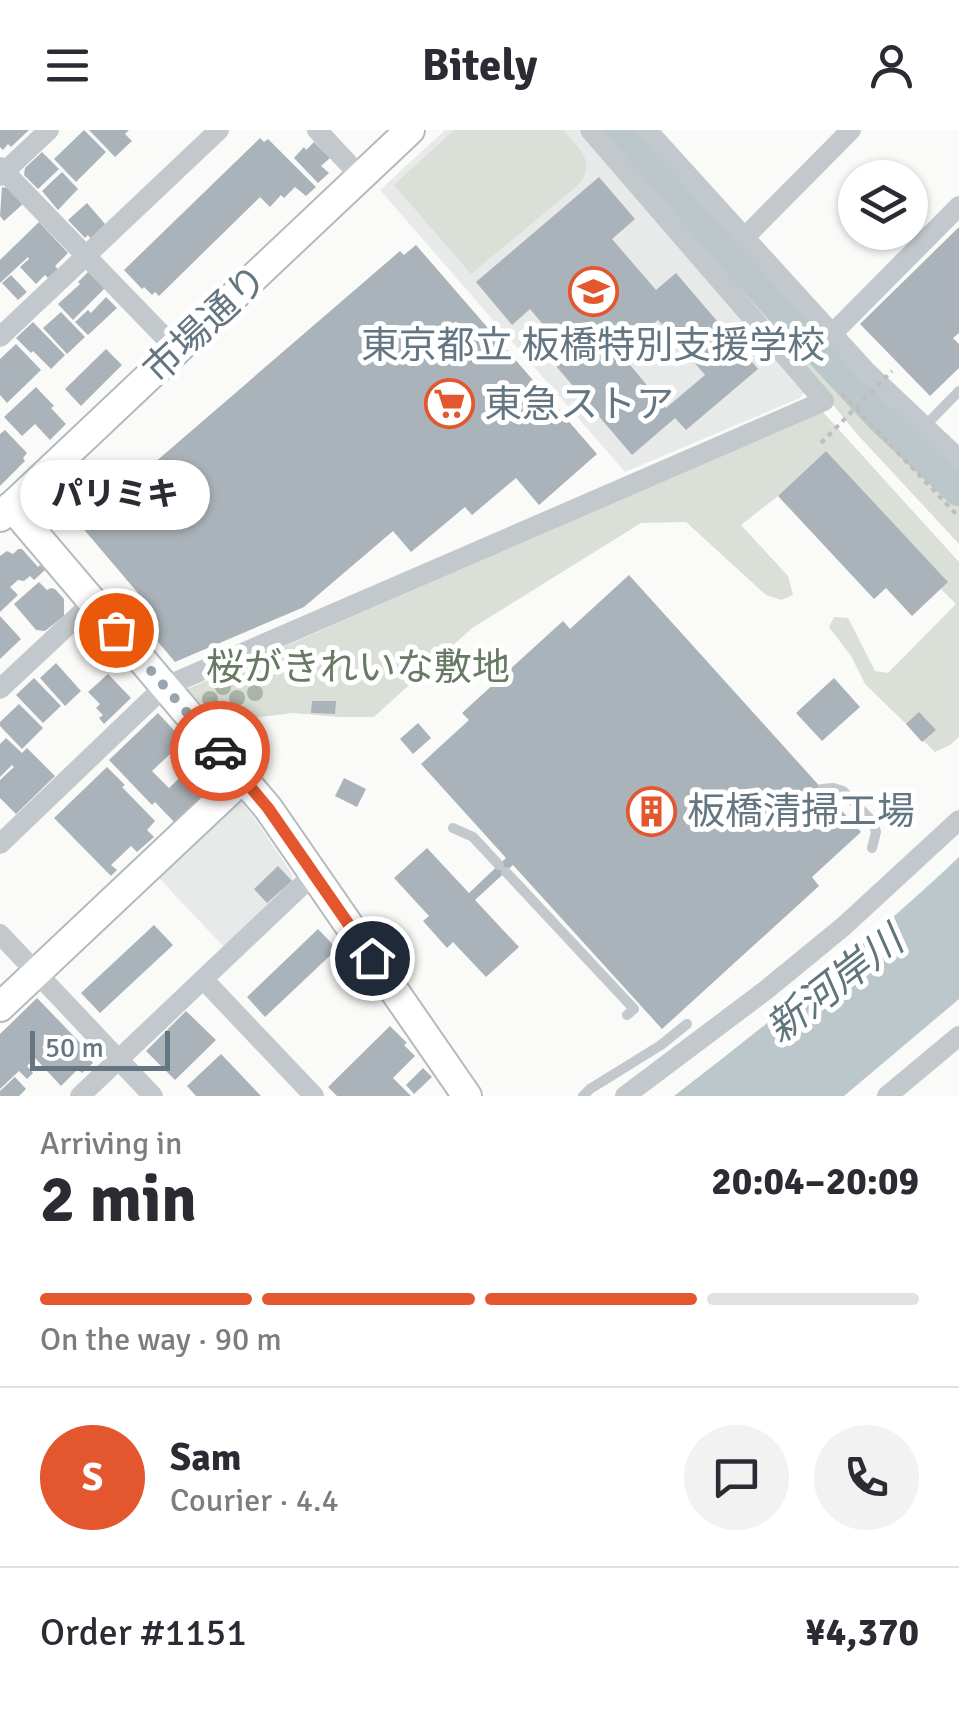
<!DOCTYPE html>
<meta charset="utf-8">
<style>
body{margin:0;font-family:Signika,"Noto Sans JP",sans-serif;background:#f2f2f3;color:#2b2b33;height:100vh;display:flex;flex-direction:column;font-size:38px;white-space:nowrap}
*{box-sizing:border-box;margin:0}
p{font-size:32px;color:#7c7c81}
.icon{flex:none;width:55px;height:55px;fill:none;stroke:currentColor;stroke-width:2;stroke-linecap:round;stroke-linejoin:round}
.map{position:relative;height:966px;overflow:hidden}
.side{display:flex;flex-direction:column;background:#fff;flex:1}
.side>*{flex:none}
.buttons{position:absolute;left:838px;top:30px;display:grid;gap:20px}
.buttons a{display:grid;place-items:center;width:90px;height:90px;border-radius:50%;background:#fff;box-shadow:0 2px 8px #0004;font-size:50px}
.scale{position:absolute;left:30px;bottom:25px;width:140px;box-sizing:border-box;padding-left:10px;border:5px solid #657683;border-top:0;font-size:28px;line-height:35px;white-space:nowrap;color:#657683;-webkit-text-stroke:8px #fff;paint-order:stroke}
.pin{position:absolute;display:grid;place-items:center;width:85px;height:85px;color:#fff;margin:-42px;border:5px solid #fff;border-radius:50%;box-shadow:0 2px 10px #0007}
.courier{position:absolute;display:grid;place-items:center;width:100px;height:100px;margin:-50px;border:8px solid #e4572e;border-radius:50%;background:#fff;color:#222;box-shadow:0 2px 12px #0007}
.bubble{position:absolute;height:70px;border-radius:35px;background:#fff;box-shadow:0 2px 8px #0004;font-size:32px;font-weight:800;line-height:70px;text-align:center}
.head em{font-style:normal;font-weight:800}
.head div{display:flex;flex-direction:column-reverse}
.head{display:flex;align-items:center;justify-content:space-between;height:170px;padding:0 40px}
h1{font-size:65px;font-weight:800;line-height:75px}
.bar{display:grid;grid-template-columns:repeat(4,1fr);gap:15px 10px;align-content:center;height:120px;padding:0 40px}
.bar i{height:12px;border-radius:8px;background:#e1e1e2}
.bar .active{background:#e4572e}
.bar p{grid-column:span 4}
.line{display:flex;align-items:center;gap:25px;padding:0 40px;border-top:2px solid #e1e1e2}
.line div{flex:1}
.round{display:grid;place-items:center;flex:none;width:105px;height:105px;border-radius:52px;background:#f2f2f3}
header{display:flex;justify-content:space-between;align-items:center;height:130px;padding:0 40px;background:#fff;font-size:45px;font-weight:800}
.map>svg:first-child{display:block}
.built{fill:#e8e9e9}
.green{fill:#dadfd7}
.water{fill:#bbc7cb}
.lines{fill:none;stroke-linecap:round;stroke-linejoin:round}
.river{stroke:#bbc7cb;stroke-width:32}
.building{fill:#aab3b9;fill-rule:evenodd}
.secondary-casing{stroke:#b3babf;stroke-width:32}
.path{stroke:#bbbfc2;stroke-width:4;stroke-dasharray:5 5;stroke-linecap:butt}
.lane{stroke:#c3c8cc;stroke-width:10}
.street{stroke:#c3c8cc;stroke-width:20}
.secondary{stroke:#fff;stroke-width:28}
.path-bridge{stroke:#bbbfc2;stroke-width:4;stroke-dasharray:5 5;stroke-linecap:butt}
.tree{fill:#aab4a7}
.done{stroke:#99a4ac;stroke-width:10;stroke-dasharray:0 18}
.route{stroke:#e4572e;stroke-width:12}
.labels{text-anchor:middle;stroke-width:10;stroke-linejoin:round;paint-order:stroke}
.street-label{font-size:38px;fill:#657683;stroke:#fff}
.poi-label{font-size:38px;fill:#657683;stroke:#fff;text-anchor:start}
.park-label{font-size:38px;fill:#687a64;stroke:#fff}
.water-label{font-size:40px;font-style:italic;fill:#60757c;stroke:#fff}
</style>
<header><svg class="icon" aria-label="menu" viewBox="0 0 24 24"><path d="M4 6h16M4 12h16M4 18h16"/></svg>Bitely<svg class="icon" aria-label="person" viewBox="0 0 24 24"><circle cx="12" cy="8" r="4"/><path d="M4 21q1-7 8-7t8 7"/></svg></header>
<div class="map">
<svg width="959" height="966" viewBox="0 0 959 966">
<rect width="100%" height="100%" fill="#fafaf8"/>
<path class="built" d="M445,0H579L805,262L800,268L625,342L380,60Z
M233,672H241L255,689L292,744L293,752L224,817L156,745Z"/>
<path class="green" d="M454,0H563C578,17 598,32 578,55L471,144L394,55Z
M600,0H637L882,265L959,339V414L857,304L748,172Z
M822,281L959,432V607L950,615L935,622L865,554L851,526L829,497L834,487L848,488L875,541L888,543L956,474L941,459L947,452L826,321L778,366L741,395L788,446L793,465L781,470L766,465L686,392L641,393L472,498L374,587H340L293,583L219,592L187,559Z"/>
<path class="water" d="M959,727V869L844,966H674C772,891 869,812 959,727Z"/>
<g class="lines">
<path class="river" d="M618,0L688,79L882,288L959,360"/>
</g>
<path class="building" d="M0,0H29L11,17L8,14L3,20L0,17Z
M84,0L106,22L76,52L54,29Z
M89,0H129L125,4L132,11L115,27Z
M260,8L264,12L268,9L316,57L306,66L295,57L284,68L281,65L270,77L260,67L159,166L155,162L152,165L144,157L142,159L124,140Z
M314,12L330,28L321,36L329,43L318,53L294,28L304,17L306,20Z
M42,22L59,39L38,59L24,45L25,38Z
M62,42L78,59L58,80L42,61Z
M599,47L635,89L612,109L656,160L676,143L758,239L686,300L675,288L632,325L550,229L563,218L530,179L512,195L476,152ZM658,190L705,245L666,278L620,223Z
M2,57L11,59L24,73L4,91L0,86Z
M87,73L106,95L91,109L88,105L85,108L68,90Z
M39,92L68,123L55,136L58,139L48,148L45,145L36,154L20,137L29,129L28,127L0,153V130Z
M959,97V203L953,208L959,214V238L930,266L860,194Z
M416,115L597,324L539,375L516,348L472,385L465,377L411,422L393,401L304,477L175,532L142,493L154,482L81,396L400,121L404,125Z
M89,141L105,158L73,190L58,174L80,154L78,152Z
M11,145L27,162L18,170L2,153Z
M106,167L117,178L88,205L75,192L88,180L91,183Z
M61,182L85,207L67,224L43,198Z
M33,192L65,225L51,239L33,221L31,223L16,208Z
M16,214L41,240L7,273L0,265V229Z
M106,219L122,235L81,276L65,259Z
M36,257L54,276L51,278L66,294L50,310L35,294L22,306L4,287Z
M5,300L27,323L23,328L25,331L0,356V304Z
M826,321L948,452L912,486L886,458L874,469L778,366Z
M18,419H22L38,437L40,435L45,440L34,450L30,446L24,451L18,450L10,457L18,465L0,482V426L7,421L13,424Z
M629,445L861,702L812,747L819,756L662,899L513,735L475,770L519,817L486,847L453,812L447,818L423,791L429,786L394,748L427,718L469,763L506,728L421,634L469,590L462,583L563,491L570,499Z
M39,452L47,460L51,458L55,459L64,469V486L45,501L36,500L14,474Z
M0,486L21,509L0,529Z
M56,533L81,561L65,576L40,548Z
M108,544L131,568L104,594L99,588L103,585L96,578L100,574L88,562Z
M34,548L61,576L43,593L16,565Z
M834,548L860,577L822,611L796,583Z
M312,571H336L335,584L311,583Z
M19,574L43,598L22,619L0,596V592Z
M919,582L936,600L922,612L906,594Z
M158,583L184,611L152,641L169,658L193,635L203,645L207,641L218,652L175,693L155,672L152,675L109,630Z
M418,593L431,608L413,624L400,609Z
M6,608L22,623L27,618L55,646L16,684L0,668V650L14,637L12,635L0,647V614Z
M107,637L125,655L122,657L155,691L147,700L154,707L137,722L131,716L111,735L117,740L111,746L54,688Z
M344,648L366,659L357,677L335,666Z
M278,736L292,751L267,773L254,759Z
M154,795L173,815L100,883L81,863Z
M318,799L337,819L265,887L247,867Z
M37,868L93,926L90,929L93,933L82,943L78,939L61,956L35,928L27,936L33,943L27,949L19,941L0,959V904Z
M186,881L216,910L175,950L146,921Z
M390,896L407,913L404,915L415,926L393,948L411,966H337L328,957Z
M221,924L261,966H196L187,956Z
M423,938L432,947L414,964L406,955Z
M15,947L26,959L19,966H0V961Z"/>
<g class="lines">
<defs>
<path id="secondary" d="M11,376L268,678L467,966
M0,387L410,0
M0,877L243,648"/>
</defs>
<use href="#secondary" class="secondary-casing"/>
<path class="path" d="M842,264L959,387"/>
<path class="lane" d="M925,296L959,261
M822,659L833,658L843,661L873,692L876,702L872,718
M453,698L473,707L499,735
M506,742L634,879L627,885
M583,966L590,959L661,915L687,894"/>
<path class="street" d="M317,0L361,47
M647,0L866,241L959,329
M0,37L177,220
M0,46L49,0
M744,108L851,0
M832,204L959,76
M0,207L219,0
M0,559L93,472
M0,714L164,557L824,271L590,0
M0,804L153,966
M203,849L314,966
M80,966L314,744
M625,966L766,860L844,796L959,690
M887,966L959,906"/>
<use href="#secondary" class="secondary"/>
<path class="path-bridge" d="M821,313L892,241"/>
</g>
<g class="tree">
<circle cx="254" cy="540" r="8"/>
<circle cx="223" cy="557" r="8"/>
<circle cx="255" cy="563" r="8"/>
<circle cx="237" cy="568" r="8"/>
<circle cx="210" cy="569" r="8"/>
<circle cx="222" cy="582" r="8"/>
</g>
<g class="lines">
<path class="done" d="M116,500L220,621"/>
<path class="route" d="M220,621L268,678L372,828"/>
</g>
<defs>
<symbol id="school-ring" viewBox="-11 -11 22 22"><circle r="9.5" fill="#fff" stroke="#e4572e" stroke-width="1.5"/><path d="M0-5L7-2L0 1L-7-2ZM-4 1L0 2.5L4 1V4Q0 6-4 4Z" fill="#e4572e"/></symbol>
<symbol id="supermarket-ring" viewBox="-11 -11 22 22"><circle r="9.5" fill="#fff" stroke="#e4572e" stroke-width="1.5"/><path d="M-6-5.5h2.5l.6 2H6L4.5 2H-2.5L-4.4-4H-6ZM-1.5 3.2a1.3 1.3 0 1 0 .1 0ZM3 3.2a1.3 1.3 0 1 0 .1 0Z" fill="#e4572e"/></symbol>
<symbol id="building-ring" viewBox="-11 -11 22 22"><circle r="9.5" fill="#fff" stroke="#e4572e" stroke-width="1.5"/><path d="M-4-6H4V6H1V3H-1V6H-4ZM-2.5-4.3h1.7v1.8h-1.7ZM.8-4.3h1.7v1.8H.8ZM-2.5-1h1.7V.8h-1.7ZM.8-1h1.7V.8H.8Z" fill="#e4572e"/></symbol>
</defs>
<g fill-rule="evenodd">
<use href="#school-ring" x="566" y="134" width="55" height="55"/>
<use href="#supermarket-ring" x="422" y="246" width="55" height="55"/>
<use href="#building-ring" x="624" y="654" width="55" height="55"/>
</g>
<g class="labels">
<g class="street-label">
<text transform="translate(205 194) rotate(-43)" y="13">市場通り</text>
</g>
<g class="poi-label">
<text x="593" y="228" text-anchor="middle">東京都立 板橋特別支援学校</text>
<text x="484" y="287">東急ストア</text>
<text x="687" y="694">板橋清掃工場</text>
</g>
<g class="park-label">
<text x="358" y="550">桜がきれいな敷地</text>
</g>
<g class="water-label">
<text transform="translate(834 854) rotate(-38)" y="14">新河岸川</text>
</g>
</g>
</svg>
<div class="buttons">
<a><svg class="icon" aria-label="layers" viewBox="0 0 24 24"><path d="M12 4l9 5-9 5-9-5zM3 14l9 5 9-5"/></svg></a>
</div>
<div class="scale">50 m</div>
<div class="pin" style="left:116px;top:500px;background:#ea580c"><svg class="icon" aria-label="bag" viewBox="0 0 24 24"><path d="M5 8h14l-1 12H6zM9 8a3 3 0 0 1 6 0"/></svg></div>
<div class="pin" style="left:372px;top:828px;background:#1f2937"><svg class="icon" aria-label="home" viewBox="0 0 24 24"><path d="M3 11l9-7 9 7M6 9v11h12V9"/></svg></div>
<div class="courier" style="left:220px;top:621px"><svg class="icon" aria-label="car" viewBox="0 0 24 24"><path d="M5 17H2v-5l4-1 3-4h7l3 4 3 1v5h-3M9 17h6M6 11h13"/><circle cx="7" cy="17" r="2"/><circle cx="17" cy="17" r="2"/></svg></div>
<div class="bubble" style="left:20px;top:330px;width:190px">パリミキ</div>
</div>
<section class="side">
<div class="head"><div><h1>2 min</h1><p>Arriving in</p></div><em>20:04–20:09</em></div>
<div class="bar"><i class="active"></i><i class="active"></i><i class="active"></i><i></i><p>On the way · 90 m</p></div>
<div class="line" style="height:180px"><b class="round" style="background:#e4572e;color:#fff">S</b><div><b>Sam</b><p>Courier · 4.4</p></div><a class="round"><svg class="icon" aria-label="chat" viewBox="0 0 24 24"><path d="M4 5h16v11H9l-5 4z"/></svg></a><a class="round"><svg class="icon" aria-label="phone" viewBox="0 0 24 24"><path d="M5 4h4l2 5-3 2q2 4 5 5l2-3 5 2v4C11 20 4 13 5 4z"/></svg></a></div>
<div class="line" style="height:130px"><div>Order #1151</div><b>¥4,370</b></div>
</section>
